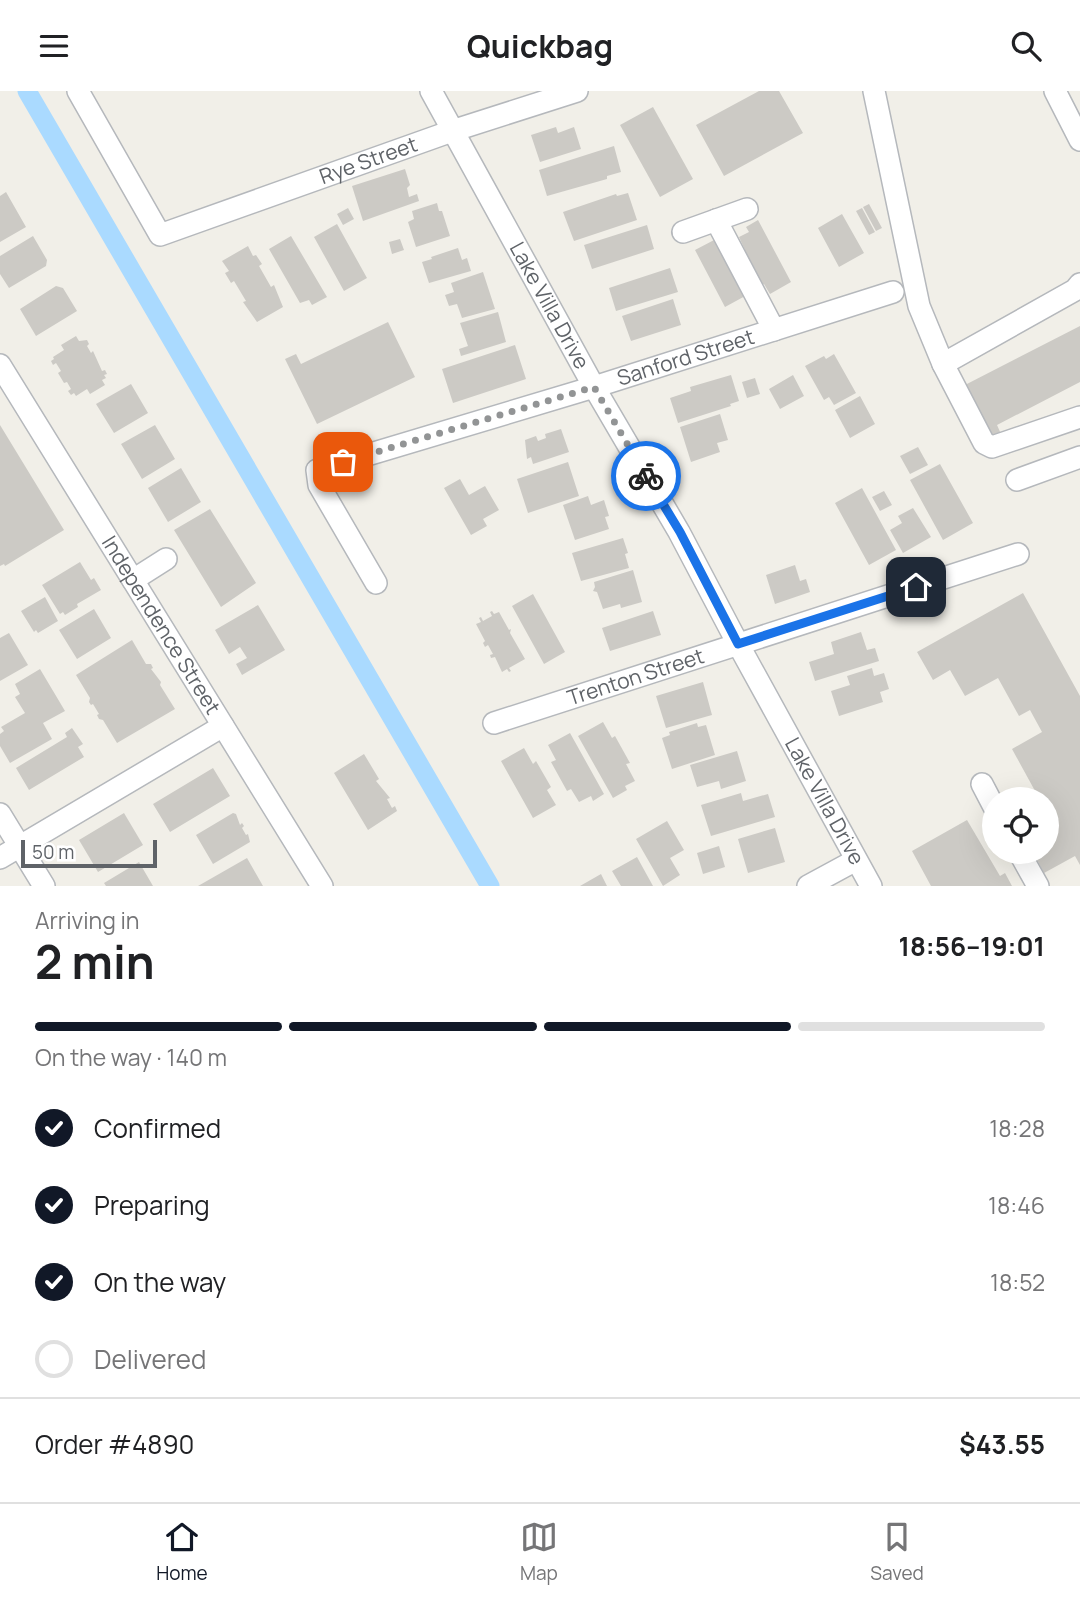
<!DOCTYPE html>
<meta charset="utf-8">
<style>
body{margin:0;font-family:Manrope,sans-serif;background:#f6f6f6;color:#202124;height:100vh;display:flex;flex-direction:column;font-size:26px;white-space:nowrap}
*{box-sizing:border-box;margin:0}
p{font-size:23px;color:#757577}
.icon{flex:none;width:38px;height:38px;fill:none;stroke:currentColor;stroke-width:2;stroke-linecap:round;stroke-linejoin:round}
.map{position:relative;height:795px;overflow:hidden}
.drawer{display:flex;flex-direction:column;background:#fff;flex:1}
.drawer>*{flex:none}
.tools{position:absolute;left:982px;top:696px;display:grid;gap:14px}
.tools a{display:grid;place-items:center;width:77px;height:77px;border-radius:50%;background:#fff;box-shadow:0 7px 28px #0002;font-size:35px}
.scale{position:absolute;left:21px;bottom:18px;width:136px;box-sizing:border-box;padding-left:7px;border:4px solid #5f6368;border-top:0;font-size:19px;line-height:24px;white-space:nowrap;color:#5f6368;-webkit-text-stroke:5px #fff;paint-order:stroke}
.pin{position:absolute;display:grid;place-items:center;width:60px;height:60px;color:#fff;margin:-30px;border-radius:14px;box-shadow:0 4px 10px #0006}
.courier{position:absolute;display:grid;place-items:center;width:70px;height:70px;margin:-35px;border:5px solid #1a73e8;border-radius:50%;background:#fff;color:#222;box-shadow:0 2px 9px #0007}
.head em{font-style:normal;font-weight:700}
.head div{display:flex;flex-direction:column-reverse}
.head{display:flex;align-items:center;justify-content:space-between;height:119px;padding:0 35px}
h1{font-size:46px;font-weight:700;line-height:52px}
.bar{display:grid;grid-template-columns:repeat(4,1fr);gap:10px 7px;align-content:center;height:84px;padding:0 35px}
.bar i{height:9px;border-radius:5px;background:#e0e0e0}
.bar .active{background:#111827}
.bar p{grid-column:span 4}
.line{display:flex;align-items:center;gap:18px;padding:0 35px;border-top:2px solid #e0e0e0}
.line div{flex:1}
ol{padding:0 35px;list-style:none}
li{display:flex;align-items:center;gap:21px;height:77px}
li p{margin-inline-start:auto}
li .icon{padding:7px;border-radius:50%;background:#111827;color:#fff;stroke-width:4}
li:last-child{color:#757577}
li i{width:38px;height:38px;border:4px solid #e0e0e0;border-radius:50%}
header{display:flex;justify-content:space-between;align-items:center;height:91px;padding:0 35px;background:#fff;font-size:32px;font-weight:700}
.tab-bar{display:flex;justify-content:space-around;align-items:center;height:98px;border-top:2px solid #e0e0e0;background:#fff;font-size:19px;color:#757577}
.tab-bar a{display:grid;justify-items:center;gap:4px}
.tab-bar .active{color:#111827}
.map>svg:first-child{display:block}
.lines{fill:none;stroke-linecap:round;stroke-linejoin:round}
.canal{stroke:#aadaff;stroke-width:19}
.building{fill:#cccac5}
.minor-casing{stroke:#b5b8bc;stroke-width:24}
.minor{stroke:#fff;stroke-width:21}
.done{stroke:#929495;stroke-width:7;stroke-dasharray:0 12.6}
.route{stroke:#1a73e8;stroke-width:9}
.labels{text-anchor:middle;stroke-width:5;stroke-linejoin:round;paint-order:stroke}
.street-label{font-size:21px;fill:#5f6368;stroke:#fff}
</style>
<header><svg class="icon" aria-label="menu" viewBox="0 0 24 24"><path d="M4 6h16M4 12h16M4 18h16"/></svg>Quickbag<svg class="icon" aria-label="search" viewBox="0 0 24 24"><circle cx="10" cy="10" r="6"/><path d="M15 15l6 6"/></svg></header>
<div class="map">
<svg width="1080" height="795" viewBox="0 0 1080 795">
<rect width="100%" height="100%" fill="#f1efe8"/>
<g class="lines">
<path class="canal" d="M27,0L490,795"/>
</g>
<path class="building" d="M759,0H779L803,42L724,85L696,34Z
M653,16L693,88L660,106L620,34Z
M556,36L558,42L574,36L581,58L540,71L531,44Z
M614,55L621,81L607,85V88L547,105L539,79Z
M405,78L410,94L407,97L409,106L417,103L419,110L363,130L352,95Z
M6,101L26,136L0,151V105Z
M628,102L637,129L574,150L563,121L616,103L617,105Z
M437,112L439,120H442L450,145L416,156L408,131L414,128L412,120Z
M869,113L882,137L876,140L863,116Z
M348,117L354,128L343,134L337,123Z
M862,117L875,141L869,144L856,120Z
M842,123L864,162L839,176L818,137Z
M758,129L791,191L770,203L764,193L760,195L741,161L745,159L739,146L749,141L746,136Z
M337,133L367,187L344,200L314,146Z
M647,134L654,158L592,178L584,154Z
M33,145L47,169L46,175L9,197L0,183V165Z
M291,145L327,206L312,214L309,209L300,212L269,158Z
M400,148L404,159L392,163L389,151Z
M716,148L747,204L725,216L695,159Z
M248,155L253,165L256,164L262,173L259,175L271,196L274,194L283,216L257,231L243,211L246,210L234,190L231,192L225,182L229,180L222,170Z
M458,157L462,169L467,167L471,180L429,192L422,171L432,168L431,166Z
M670,177L678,201L616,220L609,197Z
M483,181L495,218L462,227L457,213L449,215L445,204L454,201L451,192Z
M56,195L63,197L77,220L36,245L20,218Z
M673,208L681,234L631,250L622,225Z
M498,221L506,251L461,265L459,258L468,255L460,232Z
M388,231L415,286L317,333L285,268L296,263L301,273Z
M1080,235V291L997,334L1001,343L990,349L963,295Z
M76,245L79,250L87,249L89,253L87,255L91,262L93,260L102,280L105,279L107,283L104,284L106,287L102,289L105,294L90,303L87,298L76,305L74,302L71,304L68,300L71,298L67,291L64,292L58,282L61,280L56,272L53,274L51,270L54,268L53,266L64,259L61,254Z
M515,254L526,288L453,312L442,278Z
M834,263L856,302L834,314L829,306L824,309L805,275L824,265L826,268Z
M731,284L739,310L730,313L731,315L678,332L670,307L691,300L690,296Z
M793,284L804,305L780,318L769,298Z
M755,287L760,303L747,307L742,291Z
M131,293L148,322L114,342L96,313Z
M860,305L875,333L850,347L835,319Z
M720,323L728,349L717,352L720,361L691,371L680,336Z
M0,334L64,439L5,475L4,473L0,475Z
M155,334L175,368L142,388L121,353Z
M561,338L569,361L533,373L531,366L527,368L525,349L536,345L538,350L546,347L545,343Z
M918,356L928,374L910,383L900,365Z
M568,371L579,405L528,422L517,388Z
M940,373L973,432L943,449L910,389Z
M181,377L201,411L168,431L148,397Z
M460,388L469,404L485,395L499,419L483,428L487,435L471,444L444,397Z
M862,397L896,459L869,474L835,412Z
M884,400L892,414L880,420L872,406Z
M588,405L591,414L604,409L609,425L605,426L609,438L575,449L563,414Z
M913,417L931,446L903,462L890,439L902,432L898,425Z
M210,418L256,492L221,516L174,439Z
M623,447L628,462L625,463L629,477L581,490L572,462Z
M80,471L91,489L94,487L101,499L77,513L78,516L65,524L63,521L60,523L42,494Z
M795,474L800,490L806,488L810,501L775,513L766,484Z
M633,479L642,511L621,517L620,513L603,518L597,501L593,500L595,496L594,491Z
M1023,502L1080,605V774L1075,765L1044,782L1033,761H1046V746L1058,740L1046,720V709H1040L1012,658L1042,641L1030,619L1019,625L998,587L965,605L950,579L933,589L917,561Z
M533,503L565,561L544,573L512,515Z
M45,506L58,530L38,542L36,539L34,541L21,520Z
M258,514L285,559L242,584L236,573L247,567L240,556L229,563L215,539Z
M94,518L111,547L77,568L59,539Z
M492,520L494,523L499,521L509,539L511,538L510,542L525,568L509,577L511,580L509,581L507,578L502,581L495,566L491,567L490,564L493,563L488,554L485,556L483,552L485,550L476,533L481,531L479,527L481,526L483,530L492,525L490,521Z
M653,520L661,544L610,560L602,537Z
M861,541L867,559L875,557L879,570L815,590L809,571L834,563L831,551Z
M9,542L28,574L0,590V547Z
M132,549L146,573H151L153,577L151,578L161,591L160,594L175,618L117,652L103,629L99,628L97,624L99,623L93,613L91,614L89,611L90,607L76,584Z
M872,577L874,585L884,582L889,598L880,601L883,611L839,625L831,600L850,594L847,585Z
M40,578L65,620L43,632L52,648L10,672L0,655V643L4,640L1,636L25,622L15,606L20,603L15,593Z
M703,591L712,624L666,637L656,605Z
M603,631L612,647L615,645L630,672L626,673L635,690L625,695L627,699L613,707L578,645Z
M697,632L698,636L706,634L715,664L672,678L662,647L670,644L669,641Z
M72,637L83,653L78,656L84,666L29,699L16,677L67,646L65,642Z
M570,642L604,703L593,710L591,705L579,711L571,698L567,700L551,671L556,669L548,654Z
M524,657L533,673L536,670L551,696L547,699L556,714L533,727L501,670Z
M737,660L746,690L721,698L719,690L697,696L690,674Z
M364,663L379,688L376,690L390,707L387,708L392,717L395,715L397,720L368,739L334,682Z
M213,677L230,705L170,741L153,713Z
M741,702L743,710L768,703L775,726L711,745L701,714Z
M124,722L143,754L98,781L79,749Z
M233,722L236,723L240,734L242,732L244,735L242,737L246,744L248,743L250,751L213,773L196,744Z
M967,729L1000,785L1005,782L1012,795H931L912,760Z
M667,730L684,759L670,767L680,784L663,795L636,748Z
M775,737L785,771L748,782L738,748Z
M719,755L725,776L703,783L697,762Z
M637,766L653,795H621L612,780Z
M247,767L263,795H198Z
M139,771L153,795H106L104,792Z
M601,783L607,795H580Z"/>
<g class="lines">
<defs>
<g id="minor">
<path id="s1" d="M78,0L160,144L452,40L577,0"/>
<path id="s2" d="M431,0L594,296L679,441L738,553L871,795"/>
<path d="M874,0L919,215L943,273L1075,199L1080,193"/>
<path d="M1055,0L1080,49"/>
<path d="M716,129L774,239"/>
<path d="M683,141L747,118"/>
<path d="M943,273L984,352L992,356L1080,326"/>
<path id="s3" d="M0,274L322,795"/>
<path d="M1017,389L1080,366"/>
<path d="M133,489L166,468"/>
<path id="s4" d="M376,492L319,394L317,379L594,296L893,201"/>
<path id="s5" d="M494,632L1018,463"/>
<path d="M982,693L994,716"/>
<path d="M0,723L44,795"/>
<path d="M1019,761L1038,795"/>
<path d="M0,767L223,635"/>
<path d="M808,795L856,769"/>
</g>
</defs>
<use href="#minor" class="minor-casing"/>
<use href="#minor" class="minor"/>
</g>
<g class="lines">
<path class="done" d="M343,371L594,296L646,385"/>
<path class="route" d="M646,385L680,441L738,553L916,496"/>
</g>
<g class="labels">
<g class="street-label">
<text dy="7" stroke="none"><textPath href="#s1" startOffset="387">Rye Street</textPath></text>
<text dy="7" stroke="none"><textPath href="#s2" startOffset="245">Lake Villa Drive</textPath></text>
<text dy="7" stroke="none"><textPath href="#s4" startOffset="514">Sanford Street</textPath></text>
<text dy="7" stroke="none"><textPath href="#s3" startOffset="306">Independence Street</textPath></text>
<text dy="7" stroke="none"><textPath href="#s5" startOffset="149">Trenton Street</textPath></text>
<text dy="7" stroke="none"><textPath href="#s2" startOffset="812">Lake Villa Drive</textPath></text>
</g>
</g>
</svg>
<div class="tools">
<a><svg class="icon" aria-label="locate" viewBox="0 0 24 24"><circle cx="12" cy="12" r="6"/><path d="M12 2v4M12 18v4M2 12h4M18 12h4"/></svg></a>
</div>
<div class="scale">50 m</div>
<div class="pin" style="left:343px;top:371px;background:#ea580c"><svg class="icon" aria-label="bag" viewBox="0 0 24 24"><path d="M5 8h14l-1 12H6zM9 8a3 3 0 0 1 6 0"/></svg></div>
<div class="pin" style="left:916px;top:496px;background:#1f2937"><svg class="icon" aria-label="home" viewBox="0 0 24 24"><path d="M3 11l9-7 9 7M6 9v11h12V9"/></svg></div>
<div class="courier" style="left:646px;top:385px"><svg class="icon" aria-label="bike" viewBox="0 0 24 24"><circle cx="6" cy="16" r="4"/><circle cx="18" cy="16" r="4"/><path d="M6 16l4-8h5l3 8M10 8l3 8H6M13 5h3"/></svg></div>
</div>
<section class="drawer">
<div class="head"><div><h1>2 min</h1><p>Arriving in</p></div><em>18:56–19:01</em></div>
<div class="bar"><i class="active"></i><i class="active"></i><i class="active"></i><i></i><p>On the way · 140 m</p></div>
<ol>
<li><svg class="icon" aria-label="check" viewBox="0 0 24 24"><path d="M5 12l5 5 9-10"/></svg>Confirmed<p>18:28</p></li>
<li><svg class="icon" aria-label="check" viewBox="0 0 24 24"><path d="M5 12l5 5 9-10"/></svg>Preparing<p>18:46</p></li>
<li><svg class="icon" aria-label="check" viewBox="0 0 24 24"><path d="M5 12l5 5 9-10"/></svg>On the way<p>18:52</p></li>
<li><i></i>Delivered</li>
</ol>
<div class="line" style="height:91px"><div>Order #4890</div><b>$43.55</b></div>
</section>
<nav class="tab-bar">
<a class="active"><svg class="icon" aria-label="home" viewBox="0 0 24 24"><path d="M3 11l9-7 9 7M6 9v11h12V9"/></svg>Home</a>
<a><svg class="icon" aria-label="map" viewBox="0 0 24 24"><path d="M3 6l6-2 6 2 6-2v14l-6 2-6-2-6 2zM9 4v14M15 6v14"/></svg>Map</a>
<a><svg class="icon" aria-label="saved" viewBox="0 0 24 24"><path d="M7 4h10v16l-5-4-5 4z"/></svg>Saved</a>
</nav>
